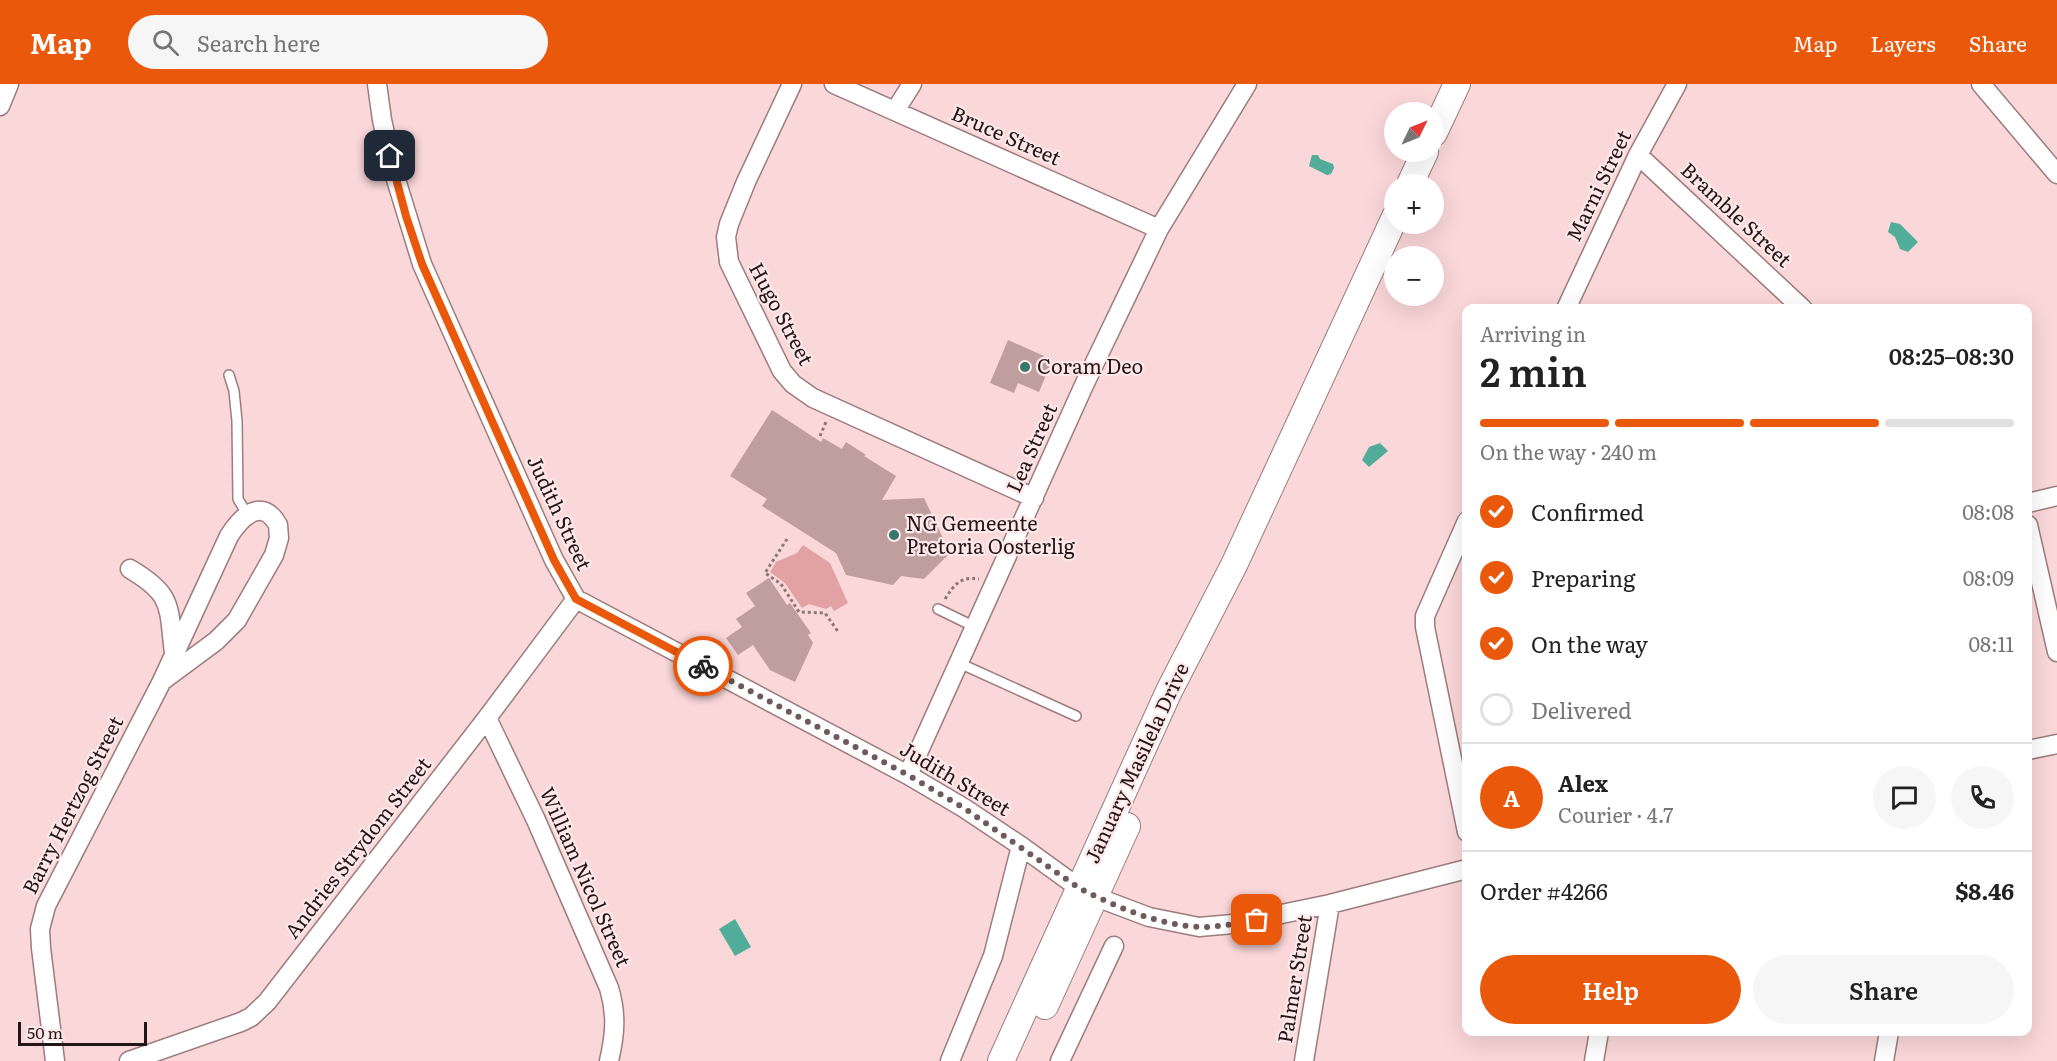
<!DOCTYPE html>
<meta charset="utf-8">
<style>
body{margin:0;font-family:Literata,serif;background:#f6f6f6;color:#222;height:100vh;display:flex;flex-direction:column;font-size:22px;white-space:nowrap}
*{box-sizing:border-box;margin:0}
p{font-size:20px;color:#767676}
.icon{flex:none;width:33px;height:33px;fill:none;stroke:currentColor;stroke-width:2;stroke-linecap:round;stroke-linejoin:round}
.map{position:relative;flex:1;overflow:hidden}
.drawer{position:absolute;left:1462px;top:220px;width:570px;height:732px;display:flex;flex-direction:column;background:#fff;border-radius:12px;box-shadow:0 6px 24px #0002}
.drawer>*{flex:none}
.needle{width:39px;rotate:47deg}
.fabs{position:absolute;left:1384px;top:18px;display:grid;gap:12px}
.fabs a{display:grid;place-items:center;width:60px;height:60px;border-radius:50%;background:#fff;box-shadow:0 6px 24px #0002;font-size:30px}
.scale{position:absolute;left:18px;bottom:15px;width:129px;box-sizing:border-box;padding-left:6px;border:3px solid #221617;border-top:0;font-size:16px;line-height:21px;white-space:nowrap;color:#221617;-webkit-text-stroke:4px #fee8e9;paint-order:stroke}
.pin{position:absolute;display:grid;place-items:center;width:51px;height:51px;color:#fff;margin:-26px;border-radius:12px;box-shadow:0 3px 9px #0006}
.courier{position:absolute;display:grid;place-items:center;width:60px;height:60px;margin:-30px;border:4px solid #ea580c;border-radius:50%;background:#fff;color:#222;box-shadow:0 2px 8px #0007}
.head em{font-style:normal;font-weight:600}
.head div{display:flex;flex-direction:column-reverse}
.head{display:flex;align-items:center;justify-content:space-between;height:102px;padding:0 18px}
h1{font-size:39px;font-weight:600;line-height:45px}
.bar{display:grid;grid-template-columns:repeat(4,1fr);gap:9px 6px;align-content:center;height:72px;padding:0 18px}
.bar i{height:8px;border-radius:4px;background:#e0e0e0}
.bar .selected{background:#ea580c}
.bar p{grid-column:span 4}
.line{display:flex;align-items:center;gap:15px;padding:0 18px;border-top:2px solid #e0e0e0}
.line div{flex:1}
.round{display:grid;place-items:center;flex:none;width:63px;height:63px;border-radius:32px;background:#f6f6f6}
ol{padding:0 18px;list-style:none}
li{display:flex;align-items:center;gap:18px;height:66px}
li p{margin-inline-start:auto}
li .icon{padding:6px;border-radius:50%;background:#ea580c;color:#fff;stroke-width:4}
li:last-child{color:#767676}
li i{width:33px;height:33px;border:3px solid #e0e0e0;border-radius:50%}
.cta{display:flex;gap:12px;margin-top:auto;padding:12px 18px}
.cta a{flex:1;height:69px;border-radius:36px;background:#ea580c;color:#fff;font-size:24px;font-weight:600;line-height:69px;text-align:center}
.cta a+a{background:#f6f6f6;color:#222}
header{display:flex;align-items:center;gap:36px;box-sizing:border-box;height:84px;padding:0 30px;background:#ea580c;color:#fff}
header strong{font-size:28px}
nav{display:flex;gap:33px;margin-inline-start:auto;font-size:21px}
.search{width:420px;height:54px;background:#f6f6f6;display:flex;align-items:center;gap:15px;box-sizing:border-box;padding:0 21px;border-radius:33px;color:#767676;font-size:22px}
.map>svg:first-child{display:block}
.green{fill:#e2a2a4}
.water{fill:#51ad99}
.building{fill:#bf9e9f}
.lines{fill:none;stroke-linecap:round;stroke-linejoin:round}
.service-casing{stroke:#9c7c7d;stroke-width:12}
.minor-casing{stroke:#9c7c7d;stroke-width:21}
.secondary-casing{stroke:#9c7c7d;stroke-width:28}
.path{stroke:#8e7677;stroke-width:3;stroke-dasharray:3 3;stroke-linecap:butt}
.service{stroke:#fff;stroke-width:9}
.minor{stroke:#fff;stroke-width:18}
.secondary{stroke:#fff;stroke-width:26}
.done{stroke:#6e5a5b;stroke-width:6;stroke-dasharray:0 10.8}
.route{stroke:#ea580c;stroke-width:8}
.poi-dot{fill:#36786a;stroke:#fee8e9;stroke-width:2}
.labels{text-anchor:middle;stroke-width:4.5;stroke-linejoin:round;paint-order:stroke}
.street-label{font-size:20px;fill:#221617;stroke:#fee8e9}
.poi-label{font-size:20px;fill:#221617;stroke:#fee8e9;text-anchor:start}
</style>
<header>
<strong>Map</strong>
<div class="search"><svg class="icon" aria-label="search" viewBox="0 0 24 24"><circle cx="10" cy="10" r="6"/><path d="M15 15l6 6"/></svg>Search here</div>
<nav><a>Map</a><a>Layers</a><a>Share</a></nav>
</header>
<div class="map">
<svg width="2057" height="977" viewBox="0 0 2057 977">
<rect width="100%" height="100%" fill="#fad7d8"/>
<path class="green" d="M803,461L830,479L848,519L834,527L831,522L826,525L809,520L802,524L785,499L770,488L776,478L797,469Z"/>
<path class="water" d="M1312,71H1318L1320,75L1333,80L1334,84L1331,90L1327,91L1309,82Z
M1891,138L1900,140L1918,158L1908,168L1900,165L1895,153L1888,148Z
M1380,359L1388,367L1369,383L1362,376L1369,363Z
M735,835L751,863L735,872L719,845Z"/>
<path class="building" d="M1008,256L1044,272L1052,289L1046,291L1039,308L1018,299L1014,309L990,299Z
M772,326L821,358L823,354L842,365L846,358L866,371L864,372L896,392L882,416L924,414L950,469L924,495L901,492L893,501L846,491L836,469L762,422L767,415L730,392Z
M769,494L787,521L790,519L811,549L808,551L813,559L795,598L770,586L753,561L738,571L726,554L742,543L736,535L755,522L746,509Z"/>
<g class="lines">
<defs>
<path id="service" d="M229,291L234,307L237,337L238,415L247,430
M938,525L975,543
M959,579L1076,632"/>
<path id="minor" d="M377,0L382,36L394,89L422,180L554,476L576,515L908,691L964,724L1021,762L1079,804L1096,813L1149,833L1199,843L1233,840L1330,820L1467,785
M792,0L746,98L729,140L726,153L729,178L782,287L793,300L813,314L1034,414
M834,0L1159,145
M1981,0L2057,90
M0,22L9,0
M895,27L912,0
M1638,71L1803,225
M1566,225L1638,71L1677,0
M2028,419L2057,412
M1467,437L1425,532V543L1467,748
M2028,441L2057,568
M130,485C174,511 168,522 174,569
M487,634L536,736L609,904C617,930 615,951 609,977
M2028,666L2057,660
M908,691L1085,299L1159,145L1247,0
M55,977L41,864L40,845L46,822L162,597L229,452C241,433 262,412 278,441L279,454L274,471L237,536L216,557L162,597
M129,977L241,938L251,933L267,918L487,634L576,515
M950,977L993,872L1021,762
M1060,977L1114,862
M1304,977L1330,820
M1594,977L1599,948
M1884,977L1889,948"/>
<path id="secondary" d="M1434,49L1457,0
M1410,100L1425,68
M1045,922L1127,742
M1001,977L1169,607L1234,481L1395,133"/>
</defs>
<use href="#service" class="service-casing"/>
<use href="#minor" class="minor-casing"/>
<use href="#secondary" class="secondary-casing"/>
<path class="path" d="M820,352L826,338
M787,455L765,489L781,500L799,528L825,529L839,549
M945,515C954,501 960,492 979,495"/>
<use href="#service" class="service"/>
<use href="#minor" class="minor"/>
<use href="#secondary" class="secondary"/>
</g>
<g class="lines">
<path class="done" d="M703,582L908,691L964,724L1079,804C1116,823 1160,842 1202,843C1220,843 1238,839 1257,836"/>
<path class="route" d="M390,72L406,132L422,180L554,476L576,515L703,582"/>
</g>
<g class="poi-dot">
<circle cx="1025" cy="283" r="6"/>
<circle cx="894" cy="451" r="6"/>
</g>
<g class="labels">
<g class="street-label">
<text transform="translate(1006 52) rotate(24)" y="7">Bruce Street</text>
<text transform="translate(1599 102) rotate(-64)" y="7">Marni Street</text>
<text transform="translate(1736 131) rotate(43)" y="7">Bramble Street</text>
<text transform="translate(781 230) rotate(62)" y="7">Hugo Street</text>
<text transform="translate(1032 364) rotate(-66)" y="7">Lea Street</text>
<text transform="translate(559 429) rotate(65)" y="7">Judith Street</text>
<text transform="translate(1137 679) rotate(-65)" y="7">January Masilela Drive</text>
<text transform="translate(955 695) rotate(31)" y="7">Judith Street</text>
<text transform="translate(73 721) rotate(-63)" y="7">Barry Hertzog Street</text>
<text transform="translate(358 764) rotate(-52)" y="7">Andries Strydom Street</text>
<text transform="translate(585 793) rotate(66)" y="7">William Nicol Street</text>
<text transform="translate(1295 895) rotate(-81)" y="7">Palmer Street</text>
</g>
<g class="poi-label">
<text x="1037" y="290">Coram Deo</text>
<text x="906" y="447">NG Gemeente<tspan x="906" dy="23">Pretoria Oosterlig</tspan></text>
</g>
</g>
</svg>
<div class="fabs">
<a><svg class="needle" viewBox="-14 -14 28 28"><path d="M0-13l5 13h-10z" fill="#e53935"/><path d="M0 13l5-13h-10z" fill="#767676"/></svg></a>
<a>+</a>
<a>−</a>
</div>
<div class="scale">50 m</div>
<div class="pin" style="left:1257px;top:836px;background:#ea580c"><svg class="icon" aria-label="bag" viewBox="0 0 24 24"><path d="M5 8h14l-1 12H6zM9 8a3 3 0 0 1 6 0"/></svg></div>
<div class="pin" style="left:390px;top:72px;background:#1f2937"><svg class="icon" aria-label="home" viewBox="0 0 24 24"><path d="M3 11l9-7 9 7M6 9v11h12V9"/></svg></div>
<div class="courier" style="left:703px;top:582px"><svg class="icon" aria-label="bike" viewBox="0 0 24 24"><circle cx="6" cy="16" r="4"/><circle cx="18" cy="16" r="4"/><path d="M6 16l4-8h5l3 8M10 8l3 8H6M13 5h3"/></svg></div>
<section class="drawer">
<div class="head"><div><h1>2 min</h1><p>Arriving in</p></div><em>08:25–08:30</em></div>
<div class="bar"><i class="selected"></i><i class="selected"></i><i class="selected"></i><i></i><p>On the way · 240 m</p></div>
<ol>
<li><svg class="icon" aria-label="check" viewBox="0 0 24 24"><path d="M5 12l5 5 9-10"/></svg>Confirmed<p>08:08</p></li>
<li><svg class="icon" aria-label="check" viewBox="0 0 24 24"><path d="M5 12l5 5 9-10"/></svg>Preparing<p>08:09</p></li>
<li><svg class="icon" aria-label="check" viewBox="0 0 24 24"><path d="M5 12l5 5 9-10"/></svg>On the way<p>08:11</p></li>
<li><i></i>Delivered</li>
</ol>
<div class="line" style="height:108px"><b class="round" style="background:#ea580c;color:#fff">A</b><div><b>Alex</b><p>Courier · 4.7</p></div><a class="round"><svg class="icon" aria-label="chat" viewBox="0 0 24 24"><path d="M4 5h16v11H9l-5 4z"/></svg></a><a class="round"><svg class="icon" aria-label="phone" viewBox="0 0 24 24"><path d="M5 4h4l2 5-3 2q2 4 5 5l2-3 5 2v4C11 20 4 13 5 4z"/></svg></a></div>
<div class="line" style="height:78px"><div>Order #4266</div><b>$8.46</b></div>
<div class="cta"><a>Help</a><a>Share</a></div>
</section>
</div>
